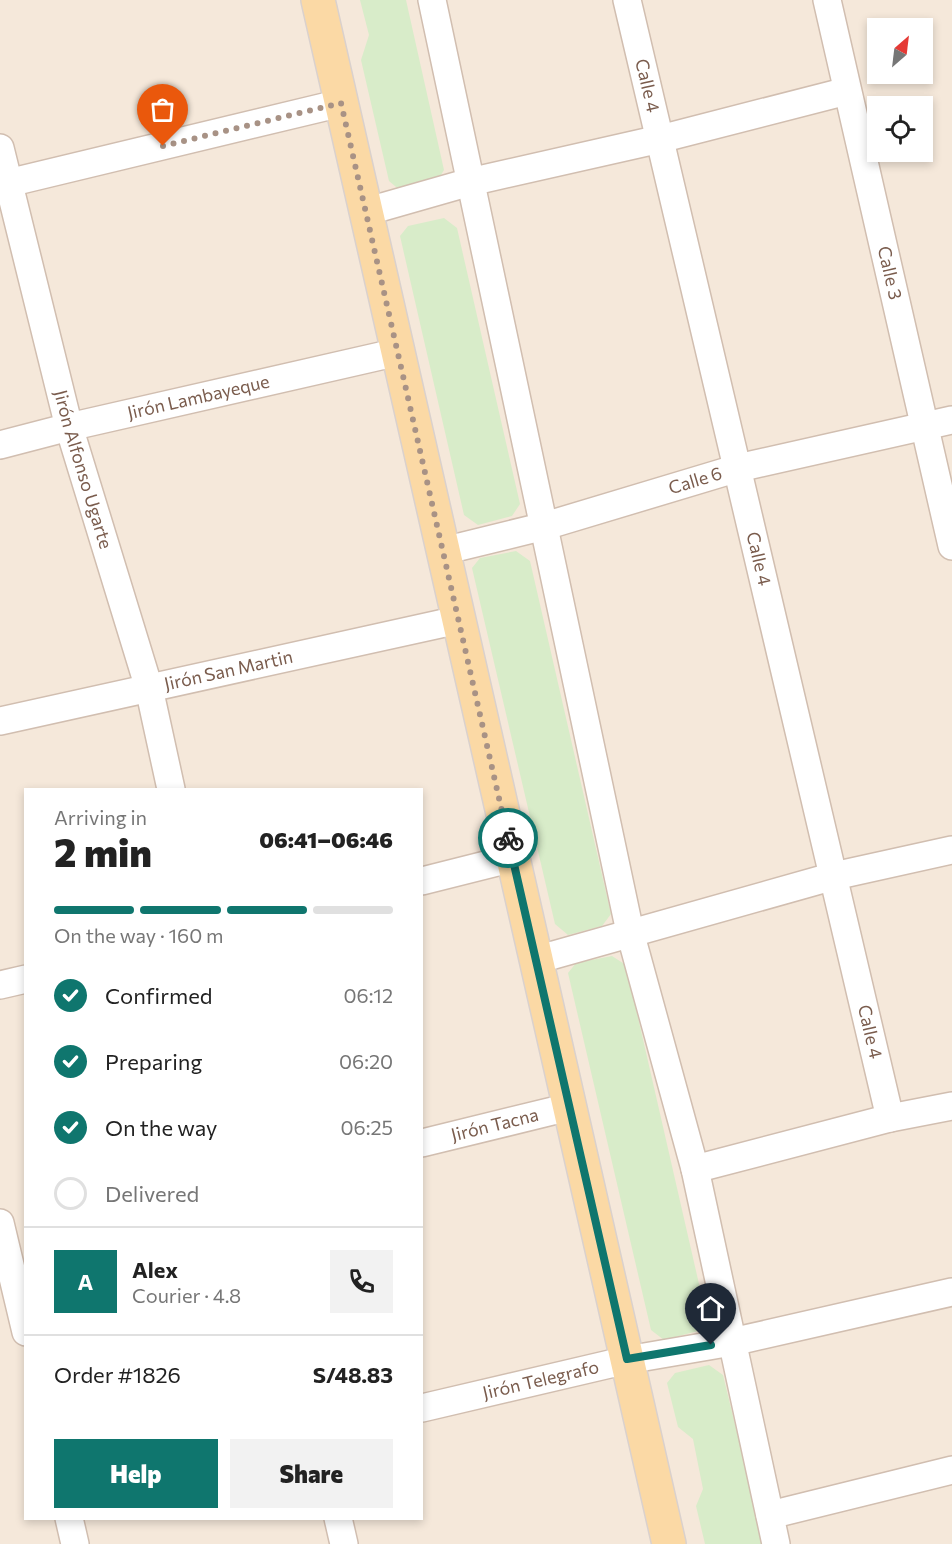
<!DOCTYPE html>
<meta charset="utf-8">
<style>
body{margin:0;font-family:Commissioner,sans-serif;background:#f2f2f2;color:#222;height:100vh;display:flex;flex-direction:column;font-size:22px;white-space:nowrap}
*{box-sizing:border-box;margin:0}
p{font-size:20px;color:#767676}
.icon{flex:none;width:33px;height:33px;fill:none;stroke:currentColor;stroke-width:2;stroke-linecap:round;stroke-linejoin:round}
.map{position:relative;flex:1;overflow:hidden}
.sheet{position:absolute;left:24px;top:788px;width:399px;height:732px;display:flex;flex-direction:column;background:#fff;border-radius:0px;box-shadow:0 3px 9px #0003}
.sheet>*{flex:none}
.needle{width:39px;rotate:28deg}
.tools{position:absolute;left:867px;top:18px;display:grid;gap:12px}
.tools a{display:grid;place-items:center;width:66px;height:66px;border-radius:0px;background:#fff;box-shadow:0 3px 9px #0003;font-size:30px}
.pin{position:absolute;display:grid;place-items:center;width:51px;height:51px;color:#fff;margin:-62px -26px;border-radius:50% 50% 50% 0;rotate:-45deg;box-shadow:0 0 6px #0007}
.pin .icon{rotate:45deg}
.courier{position:absolute;display:grid;place-items:center;width:60px;height:60px;margin:-30px;border:4px solid #0f766e;border-radius:50%;background:#fff;color:#222;box-shadow:0 2px 8px #0007}
.summary em{font-style:normal;font-weight:800}
.summary div{display:flex;flex-direction:column-reverse}
.summary{display:flex;align-items:center;justify-content:space-between;height:102px;padding:0 30px}
h1{font-size:39px;font-weight:800;line-height:45px}
.bar{display:grid;grid-template-columns:repeat(4,1fr);gap:9px 6px;align-content:center;height:72px;padding:0 30px}
.bar i{height:8px;border-radius:4px;background:#e0e0e0}
.bar .on{background:#0f766e}
.bar p{grid-column:span 4}
.line{display:flex;align-items:center;gap:15px;padding:0 30px;border-top:2px solid #e0e0e0}
.line div{flex:1}
.round{display:grid;place-items:center;flex:none;width:63px;height:63px;border-radius:0px;background:#f2f2f2}
ol{padding:0 30px;list-style:none}
li{display:flex;align-items:center;gap:18px;height:66px}
li p{margin-inline-start:auto}
li .icon{padding:6px;border-radius:50%;background:#0f766e;color:#fff;stroke-width:4}
li:last-child{color:#767676}
li i{width:33px;height:33px;border:3px solid #e0e0e0;border-radius:50%}
.cta{display:flex;gap:12px;margin-top:auto;padding:12px 30px}
.cta a{flex:1;height:69px;border-radius:0px;background:#0f766e;color:#fff;font-size:24px;font-weight:800;line-height:69px;text-align:center}
.cta a+a{background:#f2f2f2;color:#222}
.map>svg:first-child{display:block}
.residential{fill:#f5e8da;fill-rule:evenodd}
.green{fill:#d8ecc9}
.lines{fill:none;stroke-linecap:round;stroke-linejoin:round}
.minor-casing{stroke:#d1beb0;stroke-width:30}
.major-casing{stroke:#dad1cd;stroke-width:36}
.minor{stroke:#fff;stroke-width:27}
.major{stroke:#fbd9a5;stroke-width:33}
.done{stroke:#a89285;stroke-width:6;stroke-dasharray:0 10.8}
.route{stroke:#0f766e;stroke-width:8}
.labels{text-anchor:middle;stroke-width:6;stroke-linejoin:round;paint-order:stroke}
.street-label{font-size:18px;fill:#7a5c4d;stroke:#fffaf3}
</style>
<div class="map">
<svg width="952" height="1544" viewBox="0 0 952 1544">
<rect width="100%" height="100%" fill="#fdf6ec"/>
<path class="residential" d="M0,0H952V1544H0ZM878,28H922V74H878ZM878,106H922V152H878ZM26,789H422V1518H26Z"/>
<path class="green" d="M360,0H406L444,170L436,183L402,192L389,181L361,60L369,35Z
M444,218L457,228L520,504L512,516L478,525L464,515L400,236L408,226Z
M516,551L530,561L611,914L602,926L568,935L555,924L472,568L480,558Z
M612,956L626,965L707,1319L698,1331L664,1340L651,1330L568,973L576,963Z
M709,1365L723,1375L764,1544H705L696,1506L703,1489L693,1439L678,1427L667,1383L675,1373Z"/>
<g class="lines">
<defs>
<g id="minor">
<path d="M432,0L630,932L695,1169L776,1544"/>
<path id="s1" d="M627,0L890,1118"/>
<path id="s2" d="M827,0L952,546"/>
<path id="s3" d="M0,148L69,427L149,688L171,789"/>
<path d="M0,185L341,103"/>
<path d="M365,212L470,182L660,139L847,91"/>
<path id="s4" d="M0,445L69,427L398,352"/>
<path id="s5" d="M443,551L545,526L738,468L952,420"/>
<path id="s6" d="M0,721L458,620"/>
<path d="M422,881L513,858"/>
<path d="M536,960L834,876L952,850"/>
<path d="M0,985L26,979"/>
<path id="s7" d="M422,1143L569,1107"/>
<path d="M695,1169L890,1118L952,1106"/>
<path d="M0,1223L26,1332"/>
<path id="s8" d="M422,1408L627,1360L732,1342L952,1292"/>
<path d="M770,1515L952,1470"/>
<path d="M69,1518L75,1544"/>
<path d="M338,1518L344,1544"/>
</g>
<path id="major" d="M318,0L669,1544"/>
</defs>
<use href="#minor" class="minor-casing"/>
<use href="#major" class="major-casing"/>
<use href="#minor" class="minor"/>
<use href="#major" class="major"/>
</g>
<g class="lines">
<path class="done" d="M163,146L341,103L508,838"/>
<path class="route" d="M508,838L627,1359L711,1345"/>
</g>
<g class="labels">
<g class="street-label">
<text dy="6" stroke="none"><textPath href="#s1" startOffset="88">Calle 4</textPath></text>
<text dy="6" stroke="none"><textPath href="#s2" startOffset="280">Calle 3</textPath></text>
<text dy="6" stroke="none"><textPath href="#s4" startOffset="204">Jirón Lambayeque</textPath></text>
<text dy="6" stroke="none"><textPath href="#s3" startOffset="332">Jirón Alfonso Ugarte</textPath></text>
<text dy="6" stroke="none"><textPath href="#s5" startOffset="262">Calle 6</textPath></text>
<text dy="6" stroke="none"><textPath href="#s1" startOffset="574">Calle 4</textPath></text>
<text dy="6" stroke="none"><textPath href="#s6" startOffset="234">Jirón San Martin</textPath></text>
<text dy="6" stroke="none"><textPath href="#s1" startOffset="1060">Calle 4</textPath></text>
<text dy="6" stroke="none"><textPath href="#s7" startOffset="75">Jirón Tacna</textPath></text>
<text dy="6" stroke="none"><textPath href="#s8" startOffset="122">Jirón Telegrafo</textPath></text>
</g>
</g>
</svg>
<div class="tools">
<a><svg class="needle" viewBox="-14 -14 28 28"><path d="M0-13l5 13h-10z" fill="#e53935"/><path d="M0 13l5-13h-10z" fill="#767676"/></svg></a>
<a><svg class="icon" aria-label="locate" viewBox="0 0 24 24"><circle cx="12" cy="12" r="6"/><path d="M12 2v4M12 18v4M2 12h4M18 12h4"/></svg></a>
</div>
<div class="pin" style="left:163px;top:146px;background:#ea580c"><svg class="icon" aria-label="bag" viewBox="0 0 24 24"><path d="M5 8h14l-1 12H6zM9 8a3 3 0 0 1 6 0"/></svg></div>
<div class="pin" style="left:711px;top:1345px;background:#1f2937"><svg class="icon" aria-label="home" viewBox="0 0 24 24"><path d="M3 11l9-7 9 7M6 9v11h12V9"/></svg></div>
<div class="courier" style="left:508px;top:838px"><svg class="icon" aria-label="bike" viewBox="0 0 24 24"><circle cx="6" cy="16" r="4"/><circle cx="18" cy="16" r="4"/><path d="M6 16l4-8h5l3 8M10 8l3 8H6M13 5h3"/></svg></div>
<section class="sheet">
<div class="summary"><div><h1>2 min</h1><p>Arriving in</p></div><em>06:41–06:46</em></div>
<div class="bar"><i class="on"></i><i class="on"></i><i class="on"></i><i></i><p>On the way · 160 m</p></div>
<ol>
<li><svg class="icon" aria-label="check" viewBox="0 0 24 24"><path d="M5 12l5 5 9-10"/></svg>Confirmed<p>06:12</p></li>
<li><svg class="icon" aria-label="check" viewBox="0 0 24 24"><path d="M5 12l5 5 9-10"/></svg>Preparing<p>06:20</p></li>
<li><svg class="icon" aria-label="check" viewBox="0 0 24 24"><path d="M5 12l5 5 9-10"/></svg>On the way<p>06:25</p></li>
<li><i></i>Delivered</li>
</ol>
<div class="line" style="height:108px"><b class="round" style="background:#0f766e;color:#fff">A</b><div><b>Alex</b><p>Courier · 4.8</p></div><a class="round"><svg class="icon" aria-label="phone" viewBox="0 0 24 24"><path d="M5 4h4l2 5-3 2q2 4 5 5l2-3 5 2v4C11 20 4 13 5 4z"/></svg></a></div>
<div class="line" style="height:78px"><div>Order #1826</div><b>S/48.83</b></div>
<div class="cta"><a>Help</a><a>Share</a></div>
</section>
</div>
